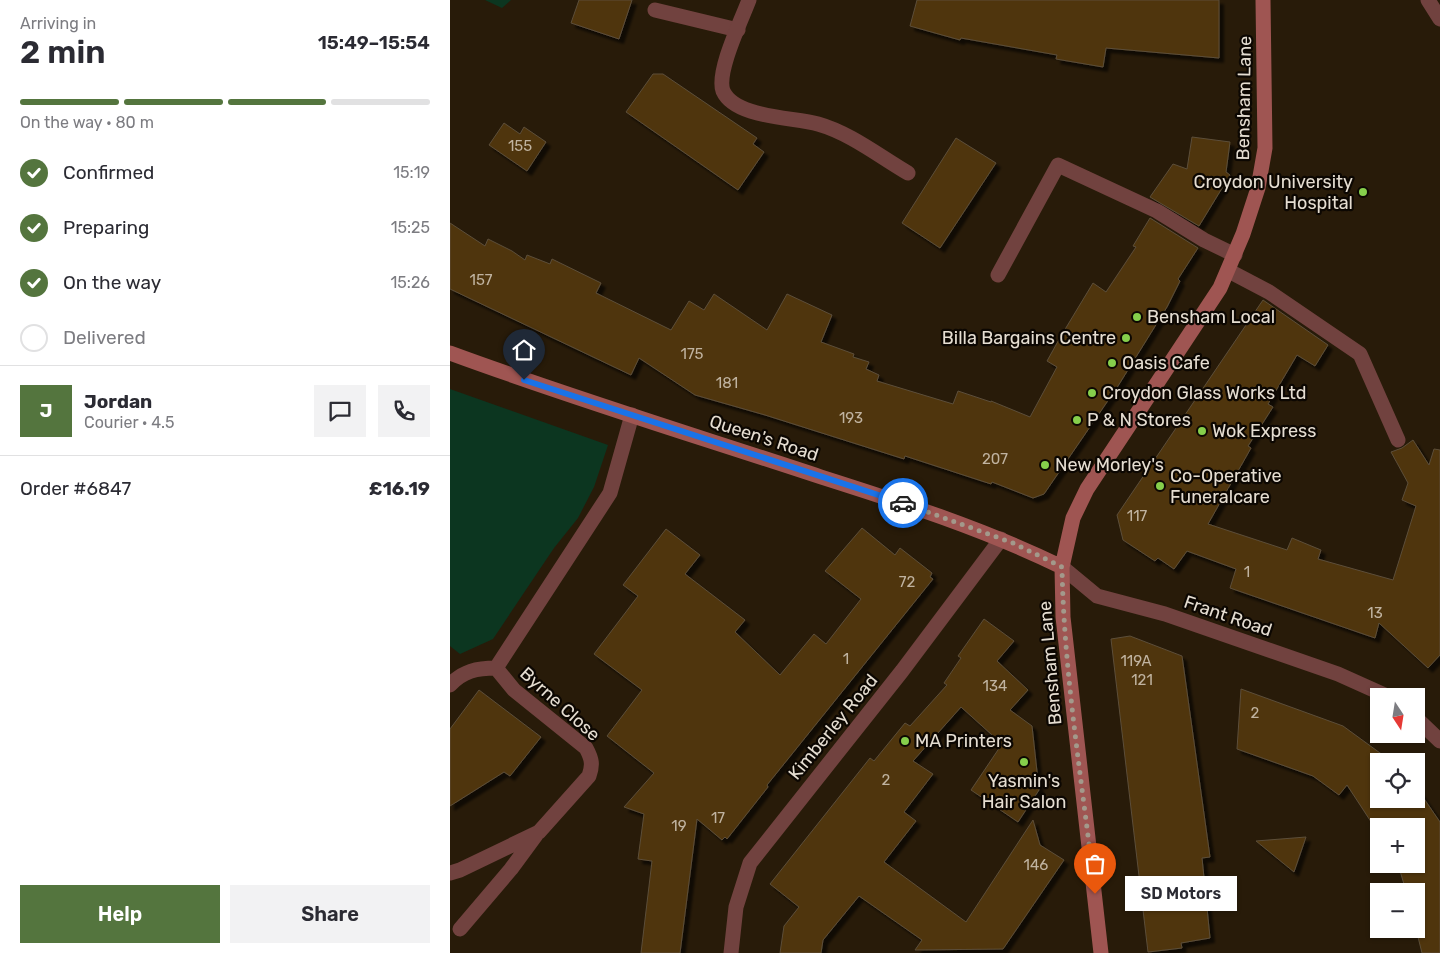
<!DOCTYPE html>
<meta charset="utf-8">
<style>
body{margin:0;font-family:Rubik,sans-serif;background:#f2f2f3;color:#2b2b33;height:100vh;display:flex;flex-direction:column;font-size:19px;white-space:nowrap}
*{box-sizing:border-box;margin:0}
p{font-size:16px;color:#7c7c81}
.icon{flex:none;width:28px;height:28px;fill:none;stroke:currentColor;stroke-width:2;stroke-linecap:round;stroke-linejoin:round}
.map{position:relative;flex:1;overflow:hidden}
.drawer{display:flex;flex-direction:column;background:#fff;width:450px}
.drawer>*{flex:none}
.needle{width:32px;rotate:168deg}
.controls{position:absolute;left:920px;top:688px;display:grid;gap:10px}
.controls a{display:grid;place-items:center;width:55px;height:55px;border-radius:0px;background:#fff;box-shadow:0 1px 4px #0004;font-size:25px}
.pin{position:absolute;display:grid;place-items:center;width:42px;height:42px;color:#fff;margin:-51px -21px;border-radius:50% 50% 50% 0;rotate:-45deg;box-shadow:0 0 5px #0007}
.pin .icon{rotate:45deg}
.courier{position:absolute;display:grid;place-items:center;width:50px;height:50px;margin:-25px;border:4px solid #1a73e8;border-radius:50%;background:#fff;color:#222;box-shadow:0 1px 6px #0007}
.bubble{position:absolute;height:35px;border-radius:0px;background:#fff;box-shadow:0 1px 4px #0004;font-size:16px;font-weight:600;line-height:35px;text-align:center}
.head em{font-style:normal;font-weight:600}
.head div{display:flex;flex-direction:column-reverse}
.head{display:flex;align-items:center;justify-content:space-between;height:85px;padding:0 20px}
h1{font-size:32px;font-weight:600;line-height:38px}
.bar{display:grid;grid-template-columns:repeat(4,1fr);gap:8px 5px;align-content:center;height:60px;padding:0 20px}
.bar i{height:6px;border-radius:4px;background:#e1e1e2}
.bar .current{background:#54753e}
.bar p{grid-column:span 4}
.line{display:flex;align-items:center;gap:12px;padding:0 20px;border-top:1px solid #e1e1e2}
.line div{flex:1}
.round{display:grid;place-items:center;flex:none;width:52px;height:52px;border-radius:0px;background:#f2f2f3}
ol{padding:0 20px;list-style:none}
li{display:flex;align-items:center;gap:15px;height:55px}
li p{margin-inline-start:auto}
li .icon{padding:5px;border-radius:50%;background:#54753e;color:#fff;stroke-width:4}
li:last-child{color:#7c7c81}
li i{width:28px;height:28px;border:2px solid #e1e1e2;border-radius:50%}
.cta{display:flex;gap:10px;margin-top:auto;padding:10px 20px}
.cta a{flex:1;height:58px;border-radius:0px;background:#54753e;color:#fff;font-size:20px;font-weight:600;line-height:58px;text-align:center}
.cta a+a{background:#f2f2f3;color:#2b2b33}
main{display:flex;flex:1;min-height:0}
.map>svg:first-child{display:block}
.green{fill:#0c3620}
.building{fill:#50350b;stroke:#5c4e3a;filter:url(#shadow)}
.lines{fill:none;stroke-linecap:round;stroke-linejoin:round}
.lane{stroke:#71423f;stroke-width:15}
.street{stroke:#71423f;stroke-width:15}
.secondary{stroke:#9f5552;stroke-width:15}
.done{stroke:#a3998b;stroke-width:5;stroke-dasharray:0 9}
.route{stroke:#1a73e8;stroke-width:6}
.poi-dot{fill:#86cf4b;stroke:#0c0702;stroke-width:2}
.labels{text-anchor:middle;stroke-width:4.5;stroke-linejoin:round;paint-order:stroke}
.number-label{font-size:15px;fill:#c0b3a0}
.street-label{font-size:18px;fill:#e5ddd1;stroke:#0c0702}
.poi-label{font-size:18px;fill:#e5ddd1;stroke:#0c0702;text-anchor:start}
</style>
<main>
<section class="drawer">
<div class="head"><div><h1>2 min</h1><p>Arriving in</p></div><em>15:49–15:54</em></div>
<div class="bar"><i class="current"></i><i class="current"></i><i class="current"></i><i></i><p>On the way · 80 m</p></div>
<ol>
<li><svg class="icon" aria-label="check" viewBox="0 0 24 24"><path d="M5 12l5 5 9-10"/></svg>Confirmed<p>15:19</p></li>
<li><svg class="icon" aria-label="check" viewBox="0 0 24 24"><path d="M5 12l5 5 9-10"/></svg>Preparing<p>15:25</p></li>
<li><svg class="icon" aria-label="check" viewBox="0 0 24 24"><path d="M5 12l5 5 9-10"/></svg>On the way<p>15:26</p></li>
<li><i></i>Delivered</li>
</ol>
<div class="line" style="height:90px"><b class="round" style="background:#54753e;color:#fff">J</b><div><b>Jordan</b><p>Courier · 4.5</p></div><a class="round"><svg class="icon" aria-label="chat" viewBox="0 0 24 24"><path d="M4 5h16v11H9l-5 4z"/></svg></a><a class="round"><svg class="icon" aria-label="phone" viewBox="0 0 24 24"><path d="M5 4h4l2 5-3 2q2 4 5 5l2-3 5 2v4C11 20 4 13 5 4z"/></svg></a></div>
<div class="line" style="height:65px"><div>Order #6847</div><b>£16.19</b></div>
<div class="cta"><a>Help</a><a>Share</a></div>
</section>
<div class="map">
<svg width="990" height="953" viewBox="0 0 990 953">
<defs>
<filter id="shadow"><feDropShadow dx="4.5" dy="4.5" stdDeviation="1" flood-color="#0009"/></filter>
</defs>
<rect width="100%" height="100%" fill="#281b09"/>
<path class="green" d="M35,0H61L52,8Z
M0,389L158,445L144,487L128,518L104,548L43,639L10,654L0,646Z"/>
<path class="building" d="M129,0H182L169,39L121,23Z
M467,0H769V58L656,48L653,67L606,59L607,55L511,38L510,40L460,26Z
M203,74H213L307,138L303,144L314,152L288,190L176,112Z
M54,123L70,134L74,127L96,142L77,171L39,145Z
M742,137L780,142L776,172L780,175L749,226L700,197L723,164L737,169Z
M506,138L546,163L490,248L452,223Z
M700,218L748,248L728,279L730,281L717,307L668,386L594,494L583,498L542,482L541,484L455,456L454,459L315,415L245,395L189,358L181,375L0,289V223L35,246L38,239L62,251L75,260L77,255L100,264L102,259L151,283L146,293L221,330L239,301L254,310L264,294L317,330L337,294L382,315L371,342L404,354L403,357L419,362L416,369L429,375L427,381L503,404L508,391L541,402V401L580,417L607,367L597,361L611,336L643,283L656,292L686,247L683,246Z
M813,300L878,345L865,366L847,355L818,404L823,407L798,446L801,448L758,524L837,550L842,538L871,550L868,559L943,580L966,506L952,500L958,483L941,452L952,448L963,440L979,465L984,449L990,450V655L978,668L929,623L925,638L780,588L786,569L737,551L724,569L708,558L705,561L673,540L667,515Z
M412,528L445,555L450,548L482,573L480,577L483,579L317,785L318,787L277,839L275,837L272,840L247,819L230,953H191L202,861L188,859L194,814L174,807L204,773L157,736L192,690L144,654L188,596L173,585L216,529L250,555L235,574L295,620L285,632L330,675L364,634L376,644L411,599L375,571Z
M534,619L564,641L547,661L578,690L560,710L582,726L589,790L568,822L521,790L552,744L511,707L463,761L483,774L454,812L466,821L434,862L516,922L583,820L590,845L614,860L553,949L465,950L472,940L409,896L373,940L371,953H330L334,926L349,907L320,884L420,758L424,761L455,723L460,726L497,685L494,683L511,658L508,656Z
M680,636L732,656L760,857L752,858L760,938L731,943L732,948L698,952L661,639Z
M791,689L893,726L941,761H929V799H966V787L990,822V953H972L966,929V891H956L948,864H966V826H929V834L897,785L889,795L863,776L787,749Z
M29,690L91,737L60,776L54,772L0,806V729Z
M856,837L844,872L806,841Z"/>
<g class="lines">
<path class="lane" d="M205,10L288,30
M779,271L819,292L910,354L948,440
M548,275L608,165L707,211L754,240L785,255"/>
<path class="street" d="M299,0C292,19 266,72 273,91C285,118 343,117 368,124C400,133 429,156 458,173
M978,0L990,19
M612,567L647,596L715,614L888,674L937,696
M46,668L160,493L182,415
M0,685C13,671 27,668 46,668
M966,718L990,741
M0,873L10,870L89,832L139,776C143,765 142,759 136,748L64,690L46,668
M10,929L61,869L86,835
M281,953L286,907L300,863L452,671L551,539"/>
<path class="secondary" d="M0,353C122,398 247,436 371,477C453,503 534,529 612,567
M651,953L613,617L612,567L623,518L637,489L770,288L793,234L808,188L815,148L813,0"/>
</g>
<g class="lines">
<path class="done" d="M453,503L563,543L612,567C614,677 633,786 645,894"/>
<path class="route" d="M74,380L453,503"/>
</g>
<g class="poi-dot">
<circle cx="913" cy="192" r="5"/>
<circle cx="687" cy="317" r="5"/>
<circle cx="676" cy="338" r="5"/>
<circle cx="662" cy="363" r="5"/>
<circle cx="642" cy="393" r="5"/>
<circle cx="627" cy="420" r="5"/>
<circle cx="752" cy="431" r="5"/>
<circle cx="595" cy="465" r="5"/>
<circle cx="710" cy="486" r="5"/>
<circle cx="455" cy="741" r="5"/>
<circle cx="574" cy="762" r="5"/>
</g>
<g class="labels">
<g class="number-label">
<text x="70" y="151">155</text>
<text x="31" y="285">157</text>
<text x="242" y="359">175</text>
<text x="277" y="388">181</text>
<text x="401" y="423">193</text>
<text x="545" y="464">207</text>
<text x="687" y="521">117</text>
<text x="797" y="577">1</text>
<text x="457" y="587">72</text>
<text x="925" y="618">13</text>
<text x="396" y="664">1</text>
<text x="686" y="666">119A</text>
<text x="692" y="685">121</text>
<text x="545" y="691">134</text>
<text x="805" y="718">2</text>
<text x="436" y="785">2</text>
<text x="268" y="823">17</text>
<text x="229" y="831">19</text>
<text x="586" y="870">146</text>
</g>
<g class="street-label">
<text transform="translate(794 98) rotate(-89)" y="6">Bensham Lane</text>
<text transform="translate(314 438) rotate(18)" y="6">Queen's Road</text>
<text transform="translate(778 616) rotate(19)" y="6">Frant Road</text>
<text transform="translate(600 663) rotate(-95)" y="6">Bensham Lane</text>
<text transform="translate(110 704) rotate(42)" y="6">Byrne Close</text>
<text transform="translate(383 727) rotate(-51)" y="6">Kimberley Road</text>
</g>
<g class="poi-label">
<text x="903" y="188" text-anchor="end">Croydon University<tspan x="903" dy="21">Hospital</tspan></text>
<text x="697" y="323">Bensham Local</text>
<text x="666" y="344" text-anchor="end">Billa Bargains Centre</text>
<text x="672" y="369">Oasis Cafe</text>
<text x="652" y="399">Croydon Glass Works Ltd</text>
<text x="637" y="426">P &amp; N Stores</text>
<text x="762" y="437">Wok Express</text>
<text x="605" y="471">New Morley's</text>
<text x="720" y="482">Co-Operative<tspan x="720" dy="21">Funeralcare</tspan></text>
<text x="465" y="747">MA Printers</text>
<text x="574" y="787" text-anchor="middle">Yasmin's<tspan x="574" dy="21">Hair Salon</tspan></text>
</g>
</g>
</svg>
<div class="controls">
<a><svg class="needle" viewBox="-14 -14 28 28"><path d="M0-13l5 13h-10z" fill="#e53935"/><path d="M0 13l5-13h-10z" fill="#7c7c81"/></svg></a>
<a><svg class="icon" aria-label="locate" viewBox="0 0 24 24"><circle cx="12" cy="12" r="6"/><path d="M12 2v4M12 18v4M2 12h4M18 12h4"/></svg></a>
<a>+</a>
<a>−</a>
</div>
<div class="pin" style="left:645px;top:894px;background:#ea580c"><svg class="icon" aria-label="bag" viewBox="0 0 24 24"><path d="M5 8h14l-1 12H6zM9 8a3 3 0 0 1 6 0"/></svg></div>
<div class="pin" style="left:74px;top:380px;background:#1f2937"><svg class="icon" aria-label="home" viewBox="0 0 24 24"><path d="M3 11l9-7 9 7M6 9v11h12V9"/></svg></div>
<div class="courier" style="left:453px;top:503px"><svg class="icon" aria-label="car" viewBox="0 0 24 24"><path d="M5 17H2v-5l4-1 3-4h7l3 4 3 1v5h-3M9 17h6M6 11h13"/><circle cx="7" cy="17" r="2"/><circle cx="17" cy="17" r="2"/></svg></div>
<div class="bubble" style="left:675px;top:876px;width:112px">SD Motors</div>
</div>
</main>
